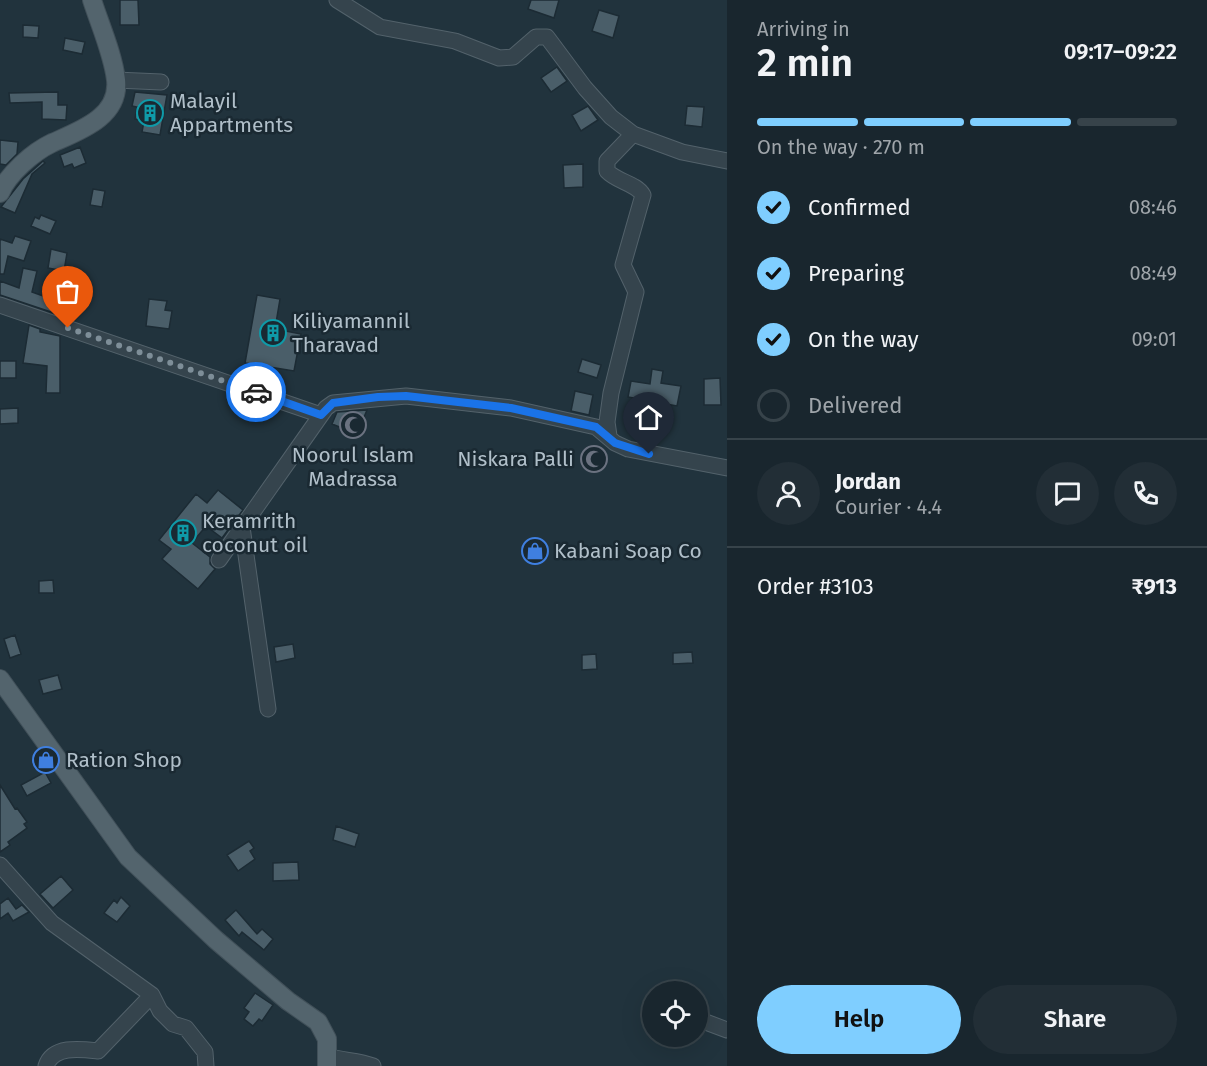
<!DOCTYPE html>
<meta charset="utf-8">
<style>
body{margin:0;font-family:"Fira Sans",sans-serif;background:#222e36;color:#f1f3f6;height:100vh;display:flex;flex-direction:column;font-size:22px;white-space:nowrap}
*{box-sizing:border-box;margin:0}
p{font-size:20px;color:#9fa5aa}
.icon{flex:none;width:33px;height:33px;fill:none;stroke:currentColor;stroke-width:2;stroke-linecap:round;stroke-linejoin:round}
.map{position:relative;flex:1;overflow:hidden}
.drawer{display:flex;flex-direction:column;background:#19262e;width:480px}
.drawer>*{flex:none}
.buttons{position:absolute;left:642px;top:981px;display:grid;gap:12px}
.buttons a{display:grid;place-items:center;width:66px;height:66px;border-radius:50%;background:#19262e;box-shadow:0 6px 24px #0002,0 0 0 2px #37434a;font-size:30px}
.pin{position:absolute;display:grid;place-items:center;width:51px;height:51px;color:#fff;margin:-62px -26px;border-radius:50% 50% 50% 0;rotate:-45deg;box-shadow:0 0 6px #0007}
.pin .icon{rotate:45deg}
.courier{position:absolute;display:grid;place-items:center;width:60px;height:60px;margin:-30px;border:4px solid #1a73e8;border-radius:50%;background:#fff;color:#222;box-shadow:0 2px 8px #0007}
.headline em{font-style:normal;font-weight:600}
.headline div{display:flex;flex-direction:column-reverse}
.headline{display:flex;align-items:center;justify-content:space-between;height:102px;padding:0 30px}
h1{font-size:39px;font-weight:600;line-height:45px}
.bar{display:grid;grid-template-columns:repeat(4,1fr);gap:9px 6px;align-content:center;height:72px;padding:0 30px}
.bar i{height:8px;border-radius:4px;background:#37434a}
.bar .on{background:#7fceff}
.bar p{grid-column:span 4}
.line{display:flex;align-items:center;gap:15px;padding:0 30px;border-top:2px solid #37434a}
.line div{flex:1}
.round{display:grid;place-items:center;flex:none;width:63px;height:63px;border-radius:32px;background:#222e36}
ol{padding:0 30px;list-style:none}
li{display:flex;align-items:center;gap:18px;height:66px}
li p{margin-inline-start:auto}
li .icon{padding:6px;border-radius:50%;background:#7fceff;color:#111;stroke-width:4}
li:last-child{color:#9fa5aa}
li i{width:33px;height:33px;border:3px solid #37434a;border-radius:50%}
.cta{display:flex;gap:12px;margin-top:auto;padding:12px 30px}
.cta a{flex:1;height:69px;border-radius:36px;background:#7fceff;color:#111;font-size:24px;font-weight:600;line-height:69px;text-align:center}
.cta a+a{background:#222e36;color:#f1f3f6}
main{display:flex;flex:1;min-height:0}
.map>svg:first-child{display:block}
.building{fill:#4a5e69;stroke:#1c2b34;stroke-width:1.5}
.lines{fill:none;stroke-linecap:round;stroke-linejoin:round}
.minor-casing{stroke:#53626b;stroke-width:17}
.major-casing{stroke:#415059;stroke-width:20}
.minor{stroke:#35444d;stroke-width:15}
.major{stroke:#53646d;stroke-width:18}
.done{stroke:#7e8e98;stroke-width:6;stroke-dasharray:0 10.8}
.route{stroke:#1a73e8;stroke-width:8}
.labels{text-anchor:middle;stroke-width:5;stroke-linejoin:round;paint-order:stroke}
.poi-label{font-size:21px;fill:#b0bfc9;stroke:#1a2932;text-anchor:start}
</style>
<main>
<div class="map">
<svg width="727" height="1066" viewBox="0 0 727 1066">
<rect width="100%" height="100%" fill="#21333d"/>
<path class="building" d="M120,0H138L139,25H120Z
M531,0H559L554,18L528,9Z
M599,10L619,16L613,38L592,31Z
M23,25L39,26L38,38L23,37Z
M65,38L85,42L82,54L63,50Z
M557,67L567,81L551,92L541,78Z
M58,92V105H67L66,120L42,119V102L10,103L9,93Z
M135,92L167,95L160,135L142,132L144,121L135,119L137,107L132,106Z
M588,106L598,120L581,131L572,115Z
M687,106L704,107L702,127L685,125Z
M0,140L18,142L17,154L6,165L0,164Z
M80,147L86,163L74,168L72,164L64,167L60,155Z
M43,161L45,163L32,174L15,213L1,207L23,179Z
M583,164V187L564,188L563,165Z
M93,189L105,191L102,207L90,205Z
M41,215L56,221L50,234L31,226L35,217L39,219Z
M15,236L31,241L24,261L8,256L4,274H0V239L12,243Z
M51,249L67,253L64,271L48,268Z
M23,268L37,271L32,292L46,297L49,289L75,297L69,318L0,295V281L19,288Z
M257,295L280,299L275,329L301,334L294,371L245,363Z
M149,299L167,301L165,310L172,311L169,329L146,326Z
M29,325L40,329V332L60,336V393H46L47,366L23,363Z
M582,359L601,365L597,378L578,372Z
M0,361H16V378H0Z
M652,369L663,371L661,383L681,386L677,406L628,397L631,381L650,384Z
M720,378L721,405H704V379Z
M575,391L593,395L589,415L571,411Z
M18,408V423L0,424V409Z
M367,410L357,434L332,424L337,412Z
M218,490L243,510L222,538L206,526L192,543L210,557V564L215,569L198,589L162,559L171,549L159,540L196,494L207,503Z
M531,541L541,542L540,561L530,560Z
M53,580L54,593H39V581Z
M15,635L21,654L10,658L4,639Z
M293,644L295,658L276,662L274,647Z
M692,652L693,663L673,664V653Z
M596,654L597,669L582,670V655Z
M58,675L62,689L43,694L39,680Z
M45,772L51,783L27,796L21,785Z
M0,785L15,809L17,808L27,822L24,824L27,828L8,842L10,845L0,852Z
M336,826L359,834L355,847L333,840Z
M249,841L254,848L250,851L255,859L238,871L227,855Z
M298,862L299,880L273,881V863Z
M61,876L73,890L53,908L40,894Z
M121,897L130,906L117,922L104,913L114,900L117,903Z
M8,898L16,909L22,905L29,912L13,921L8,913L0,919V904Z
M236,910L257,934L262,929L273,939L264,950L242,932L239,936L225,920Z
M255,993L273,1005L262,1021L259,1019L253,1026L244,1019L249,1012L244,1008Z"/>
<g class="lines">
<defs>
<path id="minor" d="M337,0L380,27L455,41L499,58L513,57L536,37H547L585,88L611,117L633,134
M116,80L161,82
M0,305L321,415
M609,436L607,422L611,393L636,292L623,265L643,195C636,183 617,182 607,171V161L633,134L682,152L727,161
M242,527L268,709
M219,560L326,408L333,403L406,396L511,408L596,427L615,443L628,449L727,468
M0,865L52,923L152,995
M152,995L160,1011L173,1024L186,1028L205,1052L206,1066
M703,1021L727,1030
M327,1056C343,1061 358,1060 373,1066
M46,1066C53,1045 81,1049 98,1051L152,995"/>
<path id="major" d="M0,193C8,174 33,152 52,143C79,131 120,117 116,80C113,54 100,25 92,0
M0,679L128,857L216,940L288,1001L318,1022L327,1039V1066"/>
</defs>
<use href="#minor" class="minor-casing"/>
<use href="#major" class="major-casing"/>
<use href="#minor" class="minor"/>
<use href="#major" class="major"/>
</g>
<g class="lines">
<path class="done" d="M68,328L256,392"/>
<path class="route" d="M256,392L321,415L333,403L378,397L406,396L511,408L596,427L615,443L649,454"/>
</g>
<defs>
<symbol id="building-ring" viewBox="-11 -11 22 22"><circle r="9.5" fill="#1a2932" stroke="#0f9aa8" stroke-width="1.5"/><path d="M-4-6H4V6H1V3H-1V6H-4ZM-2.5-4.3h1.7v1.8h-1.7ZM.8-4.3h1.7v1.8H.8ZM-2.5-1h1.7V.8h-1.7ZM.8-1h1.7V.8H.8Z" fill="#0f9aa8"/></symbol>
<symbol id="mosque-ring" viewBox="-11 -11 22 22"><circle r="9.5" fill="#1a2932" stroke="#6b7280" stroke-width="1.5"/><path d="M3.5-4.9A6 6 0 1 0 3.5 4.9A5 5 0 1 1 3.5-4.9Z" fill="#6b7280"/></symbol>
<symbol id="shop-ring" viewBox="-11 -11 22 22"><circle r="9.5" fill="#1a2932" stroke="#3f7fe0" stroke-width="1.5"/><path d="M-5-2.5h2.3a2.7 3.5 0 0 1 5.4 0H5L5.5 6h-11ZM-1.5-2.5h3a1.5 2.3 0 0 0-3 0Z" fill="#3f7fe0"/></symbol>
</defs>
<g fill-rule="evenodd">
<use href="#building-ring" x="135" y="98" width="30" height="30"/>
<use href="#building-ring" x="258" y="318" width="30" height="30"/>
<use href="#mosque-ring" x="338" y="410" width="30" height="30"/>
<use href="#mosque-ring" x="579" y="444" width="30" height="30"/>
<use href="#building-ring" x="168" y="518" width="30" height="30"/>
<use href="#shop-ring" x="520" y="536" width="30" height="30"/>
<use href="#shop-ring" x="31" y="745" width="30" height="30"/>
</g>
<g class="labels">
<g class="poi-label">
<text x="170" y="108">Malayil<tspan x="170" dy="24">Appartments</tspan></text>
<text x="292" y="328">Kiliyamannil<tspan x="292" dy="24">Tharavad</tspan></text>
<text x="353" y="462" text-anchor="middle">Noorul Islam<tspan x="353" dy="24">Madrassa</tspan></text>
<text x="574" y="466" text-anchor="end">Niskara Palli</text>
<text x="202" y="528">Keramrith<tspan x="202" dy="24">coconut oil</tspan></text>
<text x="554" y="558">Kabani Soap Co</text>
<text x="66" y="767">Ration Shop</text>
</g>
</g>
</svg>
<div class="buttons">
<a><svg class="icon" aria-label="locate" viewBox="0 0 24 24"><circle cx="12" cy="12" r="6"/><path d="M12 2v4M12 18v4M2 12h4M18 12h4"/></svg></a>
</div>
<div class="pin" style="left:68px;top:328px;background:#ea580c"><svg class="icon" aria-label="bag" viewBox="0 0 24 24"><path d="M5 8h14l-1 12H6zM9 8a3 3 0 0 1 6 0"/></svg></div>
<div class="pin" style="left:649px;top:454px;background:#1f2937"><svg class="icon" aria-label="home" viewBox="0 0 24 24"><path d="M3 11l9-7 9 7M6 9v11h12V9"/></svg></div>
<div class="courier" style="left:256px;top:392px"><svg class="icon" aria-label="car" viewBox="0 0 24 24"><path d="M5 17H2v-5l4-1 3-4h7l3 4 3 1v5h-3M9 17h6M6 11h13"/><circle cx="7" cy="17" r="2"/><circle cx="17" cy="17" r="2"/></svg></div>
</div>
<section class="drawer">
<div class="headline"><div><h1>2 min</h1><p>Arriving in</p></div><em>09:17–09:22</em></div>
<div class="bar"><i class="on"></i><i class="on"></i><i class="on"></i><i></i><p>On the way · 270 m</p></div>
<ol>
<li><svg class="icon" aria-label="check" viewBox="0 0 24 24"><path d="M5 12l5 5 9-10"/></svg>Confirmed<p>08:46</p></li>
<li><svg class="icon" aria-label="check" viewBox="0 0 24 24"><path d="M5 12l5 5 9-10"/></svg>Preparing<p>08:49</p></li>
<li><svg class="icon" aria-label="check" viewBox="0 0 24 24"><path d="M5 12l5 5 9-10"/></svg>On the way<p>09:01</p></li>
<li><i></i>Delivered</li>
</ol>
<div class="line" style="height:108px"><a class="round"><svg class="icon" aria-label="person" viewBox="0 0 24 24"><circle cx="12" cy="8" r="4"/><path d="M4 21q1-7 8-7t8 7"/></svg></a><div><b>Jordan</b><p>Courier · 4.4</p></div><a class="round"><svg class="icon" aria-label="chat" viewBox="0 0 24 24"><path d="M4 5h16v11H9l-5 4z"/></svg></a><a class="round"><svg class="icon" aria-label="phone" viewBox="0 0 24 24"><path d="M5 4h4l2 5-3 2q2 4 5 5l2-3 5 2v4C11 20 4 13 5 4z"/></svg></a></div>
<div class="line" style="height:78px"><div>Order #3103</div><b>₹913</b></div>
<div class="cta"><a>Help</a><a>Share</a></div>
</section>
</main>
